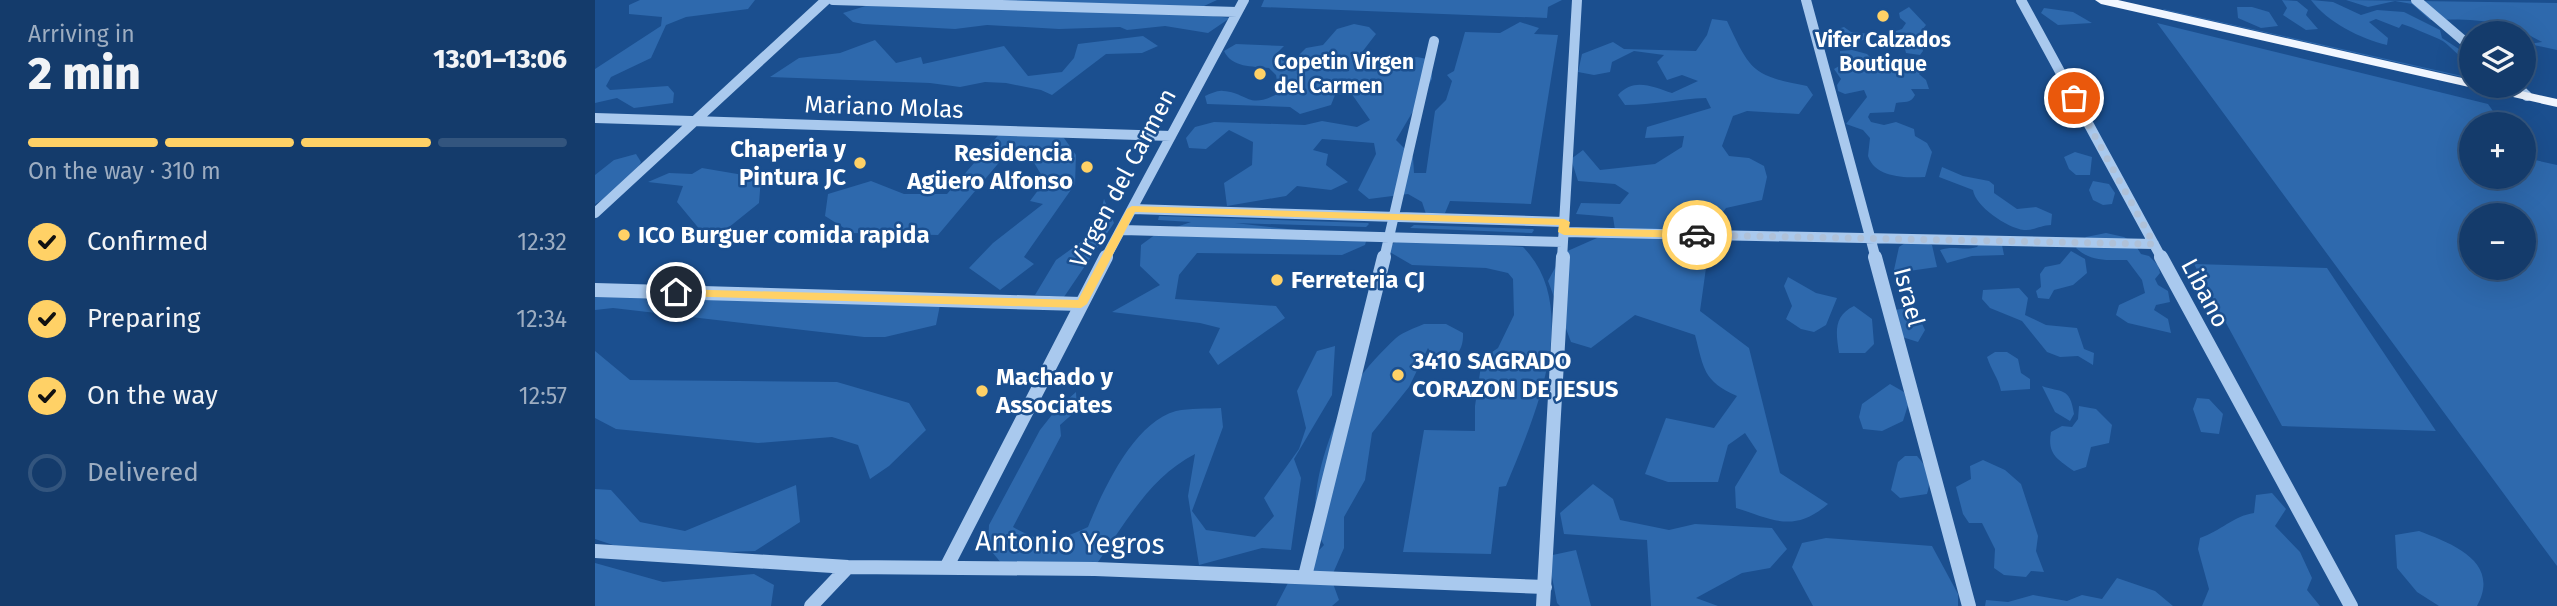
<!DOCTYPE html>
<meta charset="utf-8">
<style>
body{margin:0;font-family:"Fira Sans",sans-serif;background:#1d4271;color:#f1f3f6;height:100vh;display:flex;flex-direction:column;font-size:26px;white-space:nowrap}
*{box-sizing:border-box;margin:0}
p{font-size:23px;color:#9dadc1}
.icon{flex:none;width:38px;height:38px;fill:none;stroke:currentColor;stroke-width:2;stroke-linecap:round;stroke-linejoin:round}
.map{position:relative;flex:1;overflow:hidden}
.details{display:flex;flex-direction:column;background:#143b6b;width:595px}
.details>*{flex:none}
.fabs{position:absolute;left:1864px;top:21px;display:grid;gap:14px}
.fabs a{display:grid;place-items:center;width:77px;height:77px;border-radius:50%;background:#143b6b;box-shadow:0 7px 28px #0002,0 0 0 2px #33557e;font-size:35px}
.pin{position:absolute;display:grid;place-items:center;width:60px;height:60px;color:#fff;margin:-30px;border:4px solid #fff;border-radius:50%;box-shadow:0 2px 7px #0007}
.courier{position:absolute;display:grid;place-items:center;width:70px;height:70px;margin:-35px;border:5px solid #ffd166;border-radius:50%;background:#fff;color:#222;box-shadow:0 2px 9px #0007}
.overview em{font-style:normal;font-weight:800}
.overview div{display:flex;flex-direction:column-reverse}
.overview{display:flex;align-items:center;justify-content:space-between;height:119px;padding:0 28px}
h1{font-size:46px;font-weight:800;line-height:52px}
.bar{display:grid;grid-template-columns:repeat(4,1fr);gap:10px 7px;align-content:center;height:84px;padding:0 28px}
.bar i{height:9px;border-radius:5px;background:#33557e}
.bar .current{background:#ffd166}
.bar p{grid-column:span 4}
ol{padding:0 28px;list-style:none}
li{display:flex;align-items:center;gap:21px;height:77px}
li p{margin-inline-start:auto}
li .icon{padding:7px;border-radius:50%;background:#ffd166;color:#111;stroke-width:4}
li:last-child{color:#9dadc1}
li i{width:38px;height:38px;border:4px solid #33557e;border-radius:50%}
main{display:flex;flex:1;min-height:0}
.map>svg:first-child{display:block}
.green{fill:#2e69ad;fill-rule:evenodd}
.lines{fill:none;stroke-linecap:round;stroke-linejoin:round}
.minor-far1{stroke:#a9c9ee;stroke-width:10}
.minor{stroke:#a9c9ee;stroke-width:14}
.major{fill:#f0f6ff;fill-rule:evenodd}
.route{fill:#ffd166}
.done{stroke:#afc1d8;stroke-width:7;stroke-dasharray:0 12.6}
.poi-dot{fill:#ffd166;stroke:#1b4f8f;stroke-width:2.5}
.labels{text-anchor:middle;stroke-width:5;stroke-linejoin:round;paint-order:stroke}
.far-poi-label{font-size:21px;font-weight:bold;fill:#fff;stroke:#1b4f8f}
.street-label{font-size:24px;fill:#fff;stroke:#1b4f8f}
.poi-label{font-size:24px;font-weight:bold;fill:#fff;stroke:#1b4f8f;text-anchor:start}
.near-street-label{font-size:28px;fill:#fff;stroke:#1b4f8f}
</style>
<main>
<section class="details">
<div class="overview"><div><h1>2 min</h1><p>Arriving in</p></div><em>13:01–13:06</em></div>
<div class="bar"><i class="current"></i><i class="current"></i><i class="current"></i><i></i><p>On the way · 310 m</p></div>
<ol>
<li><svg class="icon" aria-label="check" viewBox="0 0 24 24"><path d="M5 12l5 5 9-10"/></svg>Confirmed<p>12:32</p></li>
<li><svg class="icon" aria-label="check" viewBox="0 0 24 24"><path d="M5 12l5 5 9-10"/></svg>Preparing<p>12:34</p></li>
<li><svg class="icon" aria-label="check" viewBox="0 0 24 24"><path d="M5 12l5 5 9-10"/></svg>On the way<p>12:57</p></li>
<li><i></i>Delivered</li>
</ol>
</section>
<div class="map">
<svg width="1962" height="606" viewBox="0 0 1962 606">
<rect width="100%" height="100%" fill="#1b4f8f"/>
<path class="green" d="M45,0H160L153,9L91,17L71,25L56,58L16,77L11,86L15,90L73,86L79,93L78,103L39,108L22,98L0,103V69L66,26L67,17L34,14V5Z
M388,0H622L594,13L635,18L613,33L570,26L532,30L525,27L464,29L392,25L360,29L268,24L258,22L248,13L280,3Z
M669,0H967L953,7L952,18L666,7Z
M1687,0L1702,1L1713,10L1711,15L1723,29L1711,30L1688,15L1692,8Z
M1716,0L1738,2L1766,15L1782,10L1809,12L1845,30L1847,38L1867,51L1871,59C1859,54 1855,44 1844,39C1831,34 1820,28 1807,24L1804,28L1781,19L1774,22L1793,38L1792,45C1766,39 1732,22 1716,0Z
M1751,0L1962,3V50L1934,44L1947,42C1910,20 1878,18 1835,20L1817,4L1800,1L1773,7Z
M1314,7L1331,25L1323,35L1328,51L1325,55L1311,53L1307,37L1300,35L1301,31L1307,29L1311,23L1305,18L1304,13Z
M1657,7L1674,12L1683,26L1666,28L1643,18L1642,7Z
M1449,8L1478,12L1497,23L1463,25L1446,13Z
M1568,9L1876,78V79L1569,10Z
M1117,19L1132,21C1155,70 1157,76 1212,86L1218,95L1204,114L1152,111L1138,116L1127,146L1134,156L1154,158L1169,166L1172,177L1167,200L1131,208L1106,241L1111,268L1105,311L1154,348L1185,473L1233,504C1199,533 1179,520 1141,508L1140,487L1162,451L1150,433L1133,445L1123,482H1073L1050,474L1071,418L1119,428L1142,396C1108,381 1109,369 1100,335L1040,315L996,348L976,342L953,281L968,253L1020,230L1018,217L981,214L986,203L1025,204L1034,193L1020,184L983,181L976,159L988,150L1005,170L1060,164L1087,147L1089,136L1050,138L1052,127L1116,108L1111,98C1083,99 1058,105 1030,105L1023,95C1039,77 1058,87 1077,93L1103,81L1087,75L1072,80L1062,62L1069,55L1039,51L1017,62L1015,72L999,75L983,72L987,54L1018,42L1029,49L1101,51L1112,35Z
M925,22L944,28L939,34L963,35L936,204L855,201L850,213L831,214L827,202L813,194L774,199L763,190L781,154L779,143L727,139L718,150L733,154L731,165L753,182L736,190L702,186L691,196L632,206L629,183L657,165L658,142L634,130L611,149L594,148L591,138L600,127L619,122L710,125L727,121L762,127L775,120L756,93L740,95L736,105L705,114L695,107L612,104L610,96C615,94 623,90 628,91C654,93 652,110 684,93L681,75L674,68C657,66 637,68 629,51L641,44L689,46L681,54L688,61L703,56L711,48L728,45L742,29L759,24L774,27L781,34L764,56L770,64L822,57L837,60V79L801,140L818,157L819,173H831L840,111L851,100L857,81L852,75L859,71L870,32L905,33Z
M1562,23L1893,104L1907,124H1876V177H1928L1929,155L1931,158L1962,165V566ZM1928,215V268H1876V215Z
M1249,27L1256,32L1275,34L1274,39L1246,44L1232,39L1236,31Z
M548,36L563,46L547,53L511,54L457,95L446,90L411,83L390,82L365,87L335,83L175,77L204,58L245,53L280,40L301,63L326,57L328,64L409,46L433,76L467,72L479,58L483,44Z
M1257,50L1272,54L1283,65H1321L1329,68L1324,74L1331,80L1334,89H1316L1320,95C1316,104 1309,101 1301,103L1299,112L1275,113L1273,117L1276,122L1289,125L1301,122L1319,129L1320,136L1332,143L1337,152L1330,177C1311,178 1280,178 1273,156L1275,138L1268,130L1251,124L1272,97L1269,90L1250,94L1243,91L1242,85L1246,79L1239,69L1251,62L1245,56V51Z
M444,130L469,138L481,155L480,184L429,257L439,264L405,290L374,268L398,243L448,204L435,201L450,181L438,161L407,159L343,235L257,233L230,216L233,194L276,181L309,194H352L407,131Z
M1480,152L1497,157L1495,175H1481L1474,169L1469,157Z
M41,154L46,162L35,185L0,204V175L19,160Z
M1347,167L1368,176L1394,181L1399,185V193L1422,209L1441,207L1457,214L1456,225C1446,225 1438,231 1429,230C1412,228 1380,206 1378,190L1344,177Z
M107,168L166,178L164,203L128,232L106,231L82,202L88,186L53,182L74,173L97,174Z
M1498,181L1514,184L1520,193L1517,204L1508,205L1498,200L1494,190Z
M509,199L519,223L469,297L440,295L461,260L500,232Z
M564,216L773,223L774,224L771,227L640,223L772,238L770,245L747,255L602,253L584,275L580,299L681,306L690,318L623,365L614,352L625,328L605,323L517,312L565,285L545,266L546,245L561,234L596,222L563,220Z
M819,225L938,229L939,230L937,233L815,228Z
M1511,233L1529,237L1539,243L1546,254L1554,256L1563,265L1565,273L1560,279L1563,285L1573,291L1575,302L1561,305L1559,310L1573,319L1576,333L1533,323L1521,315L1524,305L1550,293L1547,280L1532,260C1512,260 1496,262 1481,248L1491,237Z
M1389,237L1407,245L1409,255L1377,256L1352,263L1345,250C1359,245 1368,251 1382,247Z
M1316,239L1337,245L1342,267L1314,271L1307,279L1299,270L1304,247Z
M806,240L928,247C989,309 938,420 911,486L904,487L896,554L808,552L829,430L880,431V406L887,359L903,348L919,315L918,279L913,273L891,268L817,265L793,251L797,244Z
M1476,251L1490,259L1492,273L1478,285L1459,290L1454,299L1443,298L1441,291L1446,287L1445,274L1450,267L1465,264Z
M1599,264L1732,268L1841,431L1687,426Z
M1193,277L1221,293L1242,298L1231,325L1219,332L1206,329L1191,319L1197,306L1189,286Z
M1424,288L1433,298L1430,315L1451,325L1482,328L1489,349L1499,353L1498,365L1483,356L1465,357L1452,352L1427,321L1395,308L1387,299L1388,290Z
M0,291L347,295L341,325L290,337H269L18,308L0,310Z
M1259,306L1277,319L1279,344L1270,353H1244C1241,333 1238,316 1259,306Z
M1312,308L1321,311L1330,330L1323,342L1304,336L1300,310Z
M829,324H851L868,333C869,351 859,360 844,367L833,348L814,387L777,433L770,480L749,517V548L736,578L744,600L737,606H681L693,583L729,545C704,507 738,418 761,383C771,368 787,351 801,338C808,332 820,328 829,324Z
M740,346L737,395L699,459L706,478L696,550L667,548L604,565L593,496L600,454C555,477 531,522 503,562L407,564L393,547L394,525L445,430L460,411L481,392L482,410L465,425L466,436L418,527C450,545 461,542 493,527C508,490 539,422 581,411C595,408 612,409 626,408L628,427L597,511L611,530L660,537L679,516L669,498L704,449L711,428L702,391L722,351Z
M0,351L35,380L242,382L314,403L331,430L294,466L275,479L263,445L237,437L163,443L21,429L0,418Z
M1400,352H1412L1423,359L1426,373L1435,379V389L1406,391C1403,377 1396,370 1392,357Z
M1295,384L1309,392L1313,405L1308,421L1287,431L1268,429L1264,417L1267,404Z
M1447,386C1466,393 1475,386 1479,414L1475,421L1460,412Z
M1602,398L1614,399L1628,414L1624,434L1606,432L1598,409Z
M1484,406L1501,409L1517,425L1514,443L1496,447L1491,467L1479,471C1462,459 1452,454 1456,432L1467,426L1477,427L1483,419Z
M1310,456H1322C1333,468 1337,478 1332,494L1305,498L1296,490L1303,462Z
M1388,460L1410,470L1426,484L1443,536L1441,551L1449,572L1436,571L1431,577L1409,575L1399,568L1400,549L1387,523H1374L1368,514L1361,487L1376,479L1375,466Z
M998,484L1018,499L1025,520L1074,530L1100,524L1177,528L1192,549L1175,568L1147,573L1101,598L1123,606H1056L1052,540L969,534L965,513Z
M201,485L205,522L160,551L48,555L0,539V489L16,490L45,522L90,531Z
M1677,493L1691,509L1680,526L1705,552L1717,578L1712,590L1725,606H1607L1614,589L1603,549L1605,538C1626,531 1638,516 1659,513L1661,495Z
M1824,531C1858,544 1906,562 1882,606H1844L1822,592L1802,568L1800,535Z
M1231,538L1337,546L1363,594V606H1218L1197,567L1207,543Z
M981,550L996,606H965L962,603L953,556Z
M0,563L68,582L159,574L179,585L176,606H0Z
M1522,578L1560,591L1578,606H1390L1391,600L1413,602L1438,595L1472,601L1487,595L1507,599Z"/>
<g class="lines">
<path class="minor-far1" d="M238,0L642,12
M1211,0L1281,259
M1426,0L1567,259
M1821,0L1876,47
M1921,86L1932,96
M0,118L576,136
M537,209L969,222
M0,213L231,0
M527,230L968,242
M969,232L1559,244
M510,259L649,0
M789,259L839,41
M967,259L982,0"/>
<path class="minor" d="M1280,257L1374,606
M1566,257L1756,606
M0,290L486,304
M0,551L253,567L500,569L950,587
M352,566L511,257
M710,576L789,257
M216,606L253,567
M948,606L968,257"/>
<path class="major" d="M1500,0H1523L1876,80V86H1904L1962,99V107L1506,4Z"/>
</g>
<path class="route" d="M537,206L969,219L975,222L974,228L1102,231L1107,235L1102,238L969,235L963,232L964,225L540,212L492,304L486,308L81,296L75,292L81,289L483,300L532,209Z"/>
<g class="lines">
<path class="done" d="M1102,235L1559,244L1479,98"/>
</g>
<g class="poi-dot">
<circle cx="1288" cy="16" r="7"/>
<circle cx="665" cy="74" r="7"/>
<circle cx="265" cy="163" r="7"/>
<circle cx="492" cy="167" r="7"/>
<circle cx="29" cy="235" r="7"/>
<circle cx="682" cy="280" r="7"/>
<circle cx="803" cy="375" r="7"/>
<circle cx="387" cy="391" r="7"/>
</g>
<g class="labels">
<g class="far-poi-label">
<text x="1288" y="47">Vifer Calzados<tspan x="1288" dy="24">Boutique</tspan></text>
<text x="679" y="69" text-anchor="start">Copetin Virgen<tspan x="679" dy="24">del Carmen</tspan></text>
</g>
<g class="street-label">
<text transform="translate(289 107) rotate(2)" y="8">Mariano Molas</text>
<text transform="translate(528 178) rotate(-62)" y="8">Virgen del Carmen</text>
<text transform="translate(1610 293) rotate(62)" y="8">Libano</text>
<text transform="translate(1314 297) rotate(75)" y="8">Israel</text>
</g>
<g class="poi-label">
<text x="251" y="157" text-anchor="end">Chaperia y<tspan x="251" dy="28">Pintura JC</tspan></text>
<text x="478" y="161" text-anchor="end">Residencia<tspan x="478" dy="28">Agüero Alfonso</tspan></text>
<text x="43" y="243">ICO Burguer comida rapida</text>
<text x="696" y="288">Ferreteria CJ</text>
<text x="817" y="369">3410 SAGRADO<tspan x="817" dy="28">CORAZON DE JESUS</tspan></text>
<text x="401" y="385">Machado y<tspan x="401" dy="28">Associates</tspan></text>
</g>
<g class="near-street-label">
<text transform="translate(475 542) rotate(1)" y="10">Antonio Yegros</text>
</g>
</g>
</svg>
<div class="fabs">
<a><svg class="icon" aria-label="layers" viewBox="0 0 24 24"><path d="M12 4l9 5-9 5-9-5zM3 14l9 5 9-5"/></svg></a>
<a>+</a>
<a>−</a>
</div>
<div class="pin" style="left:1479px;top:98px;background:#ea580c"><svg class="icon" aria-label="bag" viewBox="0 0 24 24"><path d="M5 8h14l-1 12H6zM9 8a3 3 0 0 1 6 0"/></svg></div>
<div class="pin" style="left:81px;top:292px;background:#1f2937"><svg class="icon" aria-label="home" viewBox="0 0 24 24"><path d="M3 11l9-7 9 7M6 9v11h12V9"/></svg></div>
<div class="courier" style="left:1102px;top:235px"><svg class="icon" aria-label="car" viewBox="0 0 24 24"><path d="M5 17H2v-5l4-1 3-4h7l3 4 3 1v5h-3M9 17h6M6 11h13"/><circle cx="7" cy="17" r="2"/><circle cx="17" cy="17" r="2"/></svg></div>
</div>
</main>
